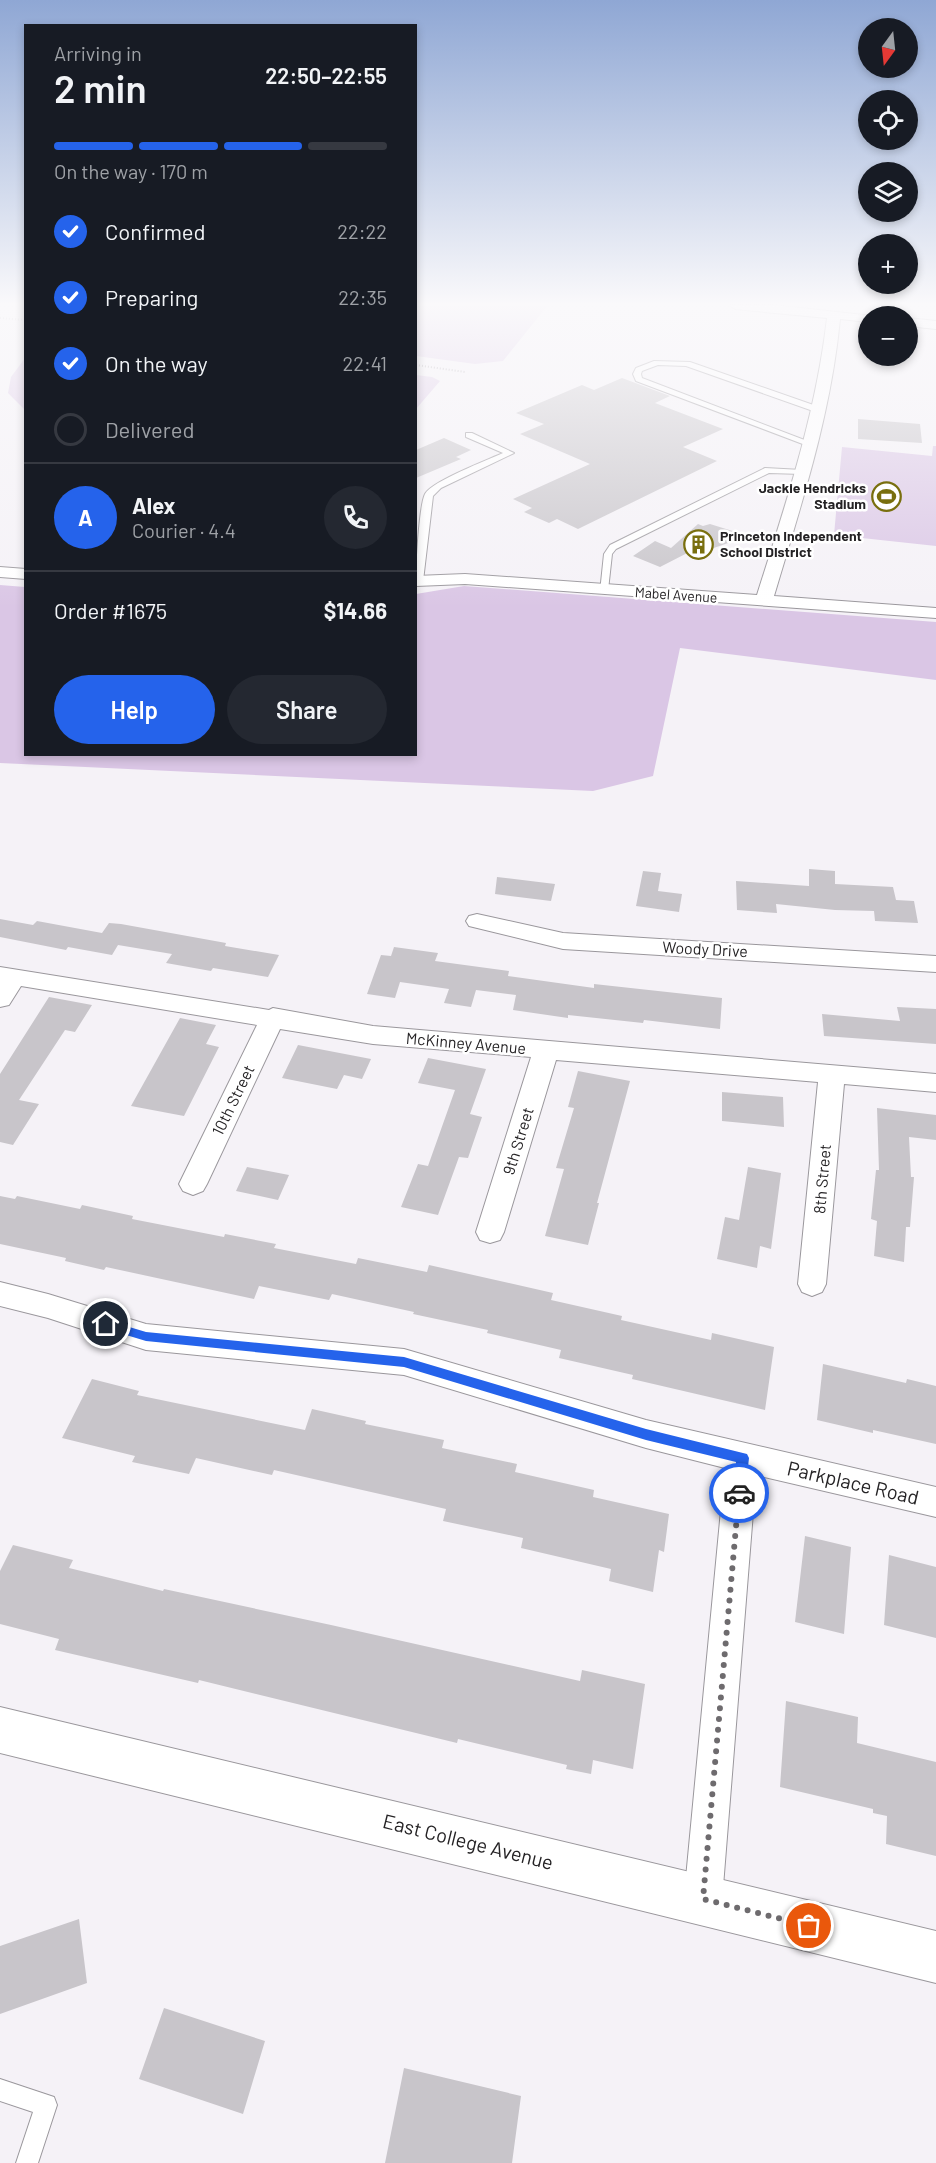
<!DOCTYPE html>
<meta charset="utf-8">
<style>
body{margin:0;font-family:Barlow,sans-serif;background:#242831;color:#f1f3f6;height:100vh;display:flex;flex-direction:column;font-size:22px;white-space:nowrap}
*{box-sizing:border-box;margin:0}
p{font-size:20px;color:#9ea1a6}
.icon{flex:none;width:33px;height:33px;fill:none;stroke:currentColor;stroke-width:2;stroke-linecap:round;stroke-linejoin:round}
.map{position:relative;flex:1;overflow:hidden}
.side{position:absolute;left:24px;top:24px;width:393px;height:732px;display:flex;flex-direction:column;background:#171b24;border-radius:0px;box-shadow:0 3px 9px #0003}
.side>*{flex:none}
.needle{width:39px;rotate:195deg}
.fabs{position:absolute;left:858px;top:18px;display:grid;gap:12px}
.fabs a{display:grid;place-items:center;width:60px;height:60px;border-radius:50%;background:#171b24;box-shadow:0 3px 9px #0003;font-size:30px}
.pin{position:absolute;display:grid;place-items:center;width:51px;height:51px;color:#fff;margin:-26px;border:3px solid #fff;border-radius:50%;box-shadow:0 2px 6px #0007}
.courier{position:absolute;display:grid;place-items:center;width:60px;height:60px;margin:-30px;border:4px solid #2563eb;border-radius:50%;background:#fff;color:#222;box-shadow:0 2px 8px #0007}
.overview em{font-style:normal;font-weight:600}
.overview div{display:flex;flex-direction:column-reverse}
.overview{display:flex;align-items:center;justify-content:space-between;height:102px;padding:0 30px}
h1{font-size:39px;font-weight:600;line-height:45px}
.bar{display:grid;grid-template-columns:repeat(4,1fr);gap:9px 6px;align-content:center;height:72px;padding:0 30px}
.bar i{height:8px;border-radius:4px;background:#363941}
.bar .active{background:#2563eb}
.bar p{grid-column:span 4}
.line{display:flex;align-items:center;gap:15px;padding:0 30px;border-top:2px solid #363941}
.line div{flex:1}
.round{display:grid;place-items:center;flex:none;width:63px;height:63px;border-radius:32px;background:#242831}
ol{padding:0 30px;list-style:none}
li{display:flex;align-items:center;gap:18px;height:66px}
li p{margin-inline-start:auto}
li .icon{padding:6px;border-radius:50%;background:#2563eb;color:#fff;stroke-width:4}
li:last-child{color:#9ea1a6}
li i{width:33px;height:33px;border:3px solid #363941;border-radius:50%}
.primary-button{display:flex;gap:12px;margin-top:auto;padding:12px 30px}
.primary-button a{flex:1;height:69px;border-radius:36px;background:#2563eb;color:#fff;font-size:24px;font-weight:600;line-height:69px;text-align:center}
.primary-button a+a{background:#242831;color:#f1f3f6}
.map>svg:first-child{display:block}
.green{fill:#dac6e5}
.building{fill:#c8c5ca}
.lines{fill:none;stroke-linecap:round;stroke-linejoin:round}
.lane-casing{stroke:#9a979c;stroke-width:2}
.street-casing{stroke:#9a979c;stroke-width:2}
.secondary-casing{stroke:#9a979c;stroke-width:2}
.path{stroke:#a3a0a4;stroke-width:2;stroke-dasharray:1 2;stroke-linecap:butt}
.lane{fill:#fff;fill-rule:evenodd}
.street{fill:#fff;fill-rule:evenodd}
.secondary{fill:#fff;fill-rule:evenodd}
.route{fill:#2563eb}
.done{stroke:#6e6b6e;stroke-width:6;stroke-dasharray:0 10.8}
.labels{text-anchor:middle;stroke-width:5;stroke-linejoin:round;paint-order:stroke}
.far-poi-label{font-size:14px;font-weight:bold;fill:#252325;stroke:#fff;text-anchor:end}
.far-street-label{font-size:14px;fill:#252325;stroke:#fff}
.street-label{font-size:16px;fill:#252325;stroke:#fff}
.near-street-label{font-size:20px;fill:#252325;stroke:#fff}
</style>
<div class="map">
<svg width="936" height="2163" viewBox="0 0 936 2163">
<rect width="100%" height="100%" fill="#f5f2f7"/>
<path class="green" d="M416,305H548L503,361L475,364L416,356Z
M25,358V410L8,393L11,377Z
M416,375L432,377L440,381L416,409Z
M933,446H936V546L834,535L842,447L932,456Z
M0,585L25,587L26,754H416V594L464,586L936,622V680L680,648L653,776L593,791L0,763Z"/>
<path class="building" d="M622,378L670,396L655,403L723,429L683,447L717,461L578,529L557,519L549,523L524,512L532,508L513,499L590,464L520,434L544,424L516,413L582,385L594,390Z
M858,419L920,424L922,443L858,439Z
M444,438L471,450L456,457L461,459L416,478V450Z
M698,524L703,526L710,524L739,533L726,540L731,542L705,551L697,548L660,567L633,556L655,541L671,548Z
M809,869L835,871V884L893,887L896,900L914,901L918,923L875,921L874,911L835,910L776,904L777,913L737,910L736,881L809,886Z
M643,871L661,873L658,891L682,894L679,912L636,906Z
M497,877L555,884L551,901L495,894Z
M0,919L33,925L37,921L102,933L109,923L121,924L226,943L225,946L279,955L268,977L213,968L211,971L166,963L172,954L118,945L112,955L68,947L66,950L0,937Z
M394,947L438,953L435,961L509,971L508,976L594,988V984L722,998L720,1029L644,1020L643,1023L568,1015V1018L513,1010L516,995L476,990L471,1007L444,1003L449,989L400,982L395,998L367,994L381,955L391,956Z
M49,997L92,1005L75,1032L65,1030L19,1100L39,1104L13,1145L0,1142V1074Z
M897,1007L936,1009V1044L824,1036L822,1014L900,1021Z
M180,1018L216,1025L206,1044L219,1047L184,1116L131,1106Z
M298,1045L371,1059L362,1079L344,1075L337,1089L282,1078Z
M428,1058L486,1069L470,1114L482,1117L468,1158L459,1157L438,1215L401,1207L418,1164L428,1166L455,1090L418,1083Z
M578,1071L630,1081L597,1203H599L588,1245L545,1236L564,1169L556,1168L574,1108L568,1107Z
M722,1092L783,1097L784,1127L722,1121Z
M877,1108L936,1115V1140L909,1137L911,1177H914L910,1227H906L904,1262L874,1256L877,1221L871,1219L876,1170H879Z
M247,1167L289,1175L278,1200L236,1191Z
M748,1167L781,1173L771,1249L760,1246L757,1268L717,1259L725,1217L739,1220Z
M0,1196L15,1199L17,1196L80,1209L82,1205L133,1216L132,1219L224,1237L225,1234L276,1244L274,1248L356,1264L358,1258L427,1272L429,1265L553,1293L551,1300L622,1316L621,1320L711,1340L712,1333L774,1347L765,1410L632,1379L633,1375L559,1358L561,1350L487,1333L488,1330L413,1314L414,1312L332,1294L329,1300L259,1286L254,1299L106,1267L104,1270L65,1261L66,1258L0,1244Z
M823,1364L906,1383L907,1379L936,1386V1444L873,1430V1433L817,1420Z
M92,1379L139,1391L137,1395L305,1430L312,1409L366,1421L365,1424L444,1440L442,1448L517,1464L515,1472L594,1490L593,1497L669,1514L664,1552L659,1550L653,1592L609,1581L611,1569L521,1548L523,1538L443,1521L446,1509L274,1470L272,1475L196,1458L189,1474L132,1462L135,1456L62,1438Z
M805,1536L851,1547L844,1634L795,1622Z
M13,1545L73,1560L69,1568L163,1591L164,1589L331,1625L580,1681L582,1670L645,1684L633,1769L593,1760L591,1774L566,1769L567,1765L458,1739L457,1743L199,1680L198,1683L55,1650L59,1639L0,1624V1571Z
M889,1555L936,1567V1638L884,1625Z
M786,1701L858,1717L857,1743L936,1762V1856L886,1844L887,1816L873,1813V1809L780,1787Z
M79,1919L87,1983L0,2014V1946Z
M164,2008L265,2041L243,2114L139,2079Z
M404,2068L521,2096L512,2163H385Z"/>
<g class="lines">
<defs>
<path id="lane" d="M654,361L690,362L822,408V412H816L686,366L658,365L642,371L641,374L642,378L815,444L808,446L636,381L633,374L636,368Z
M466,433H472L514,453L441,488L433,496L423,581L416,583C416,568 419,506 425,494C432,481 488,460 503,453L466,437Z
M765,468L802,470L806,472L802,474L769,473L616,549L612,554L608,590L600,592L604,554L610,545Z
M0,2079L54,2097L57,2105L38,2163H16L33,2112L0,2101Z"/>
<path id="street" d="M729,305H774L873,316H868V322L840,319C831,415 801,505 774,596L936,608V618L465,584L416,586V576L465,574L757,595C786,503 816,414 827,318L735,309Z
M908,318L936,321V329L908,326Z
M0,567L26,569V579L0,577Z
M477,914L563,933L936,956V972L563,949L469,926L466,921L469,916Z
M0,967L269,1010L273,1008L373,1026L936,1074V1092L844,1084L826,1284L822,1292L812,1296L802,1292L798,1284L818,1082L556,1060L504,1232L500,1240L490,1243L480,1240L476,1232L531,1057L373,1044L280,1029L207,1184L203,1191L193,1195L183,1191L179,1184L257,1025L21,986L9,1005L0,1007Z
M0,1282L48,1294L146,1324L404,1349L646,1420L936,1487V1517L756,1475L722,1899L717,1913L703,1918L689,1913L684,1899L725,1468L646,1448L404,1375L146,1350L48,1318L0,1306Z"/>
<path id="secondary" d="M0,1707L936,1931V1983L0,1753Z"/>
</defs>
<use href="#lane" class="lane-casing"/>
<use href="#street" class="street-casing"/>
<use href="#secondary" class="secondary-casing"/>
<path class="path" d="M0,318L26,320
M416,365L465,372"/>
<use href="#lane" class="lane"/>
<use href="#street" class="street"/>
<use href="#secondary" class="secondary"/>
</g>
<linearGradient id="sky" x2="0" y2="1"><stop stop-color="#8fa7d4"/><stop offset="0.5" stop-color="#faf9fb"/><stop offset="1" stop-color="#faf9fb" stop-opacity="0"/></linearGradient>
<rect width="936" height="608" fill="url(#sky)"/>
<path class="route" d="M106,1320L146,1332L404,1357L646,1429L747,1454L749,1458L745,1493L739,1499L733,1493L736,1462L646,1440L404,1367L146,1341L103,1328V1321Z"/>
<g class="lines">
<path class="done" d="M739,1493L703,1899L809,1926"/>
</g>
<defs>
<symbol id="stadium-ring" viewBox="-11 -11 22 22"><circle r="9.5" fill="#fff" stroke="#796f0e" stroke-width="1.5"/><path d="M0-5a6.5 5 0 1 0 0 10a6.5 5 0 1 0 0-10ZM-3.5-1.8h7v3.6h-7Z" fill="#796f0e"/></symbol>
<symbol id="building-ring" viewBox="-11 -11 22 22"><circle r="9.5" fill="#fff" stroke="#796f0e" stroke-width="1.5"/><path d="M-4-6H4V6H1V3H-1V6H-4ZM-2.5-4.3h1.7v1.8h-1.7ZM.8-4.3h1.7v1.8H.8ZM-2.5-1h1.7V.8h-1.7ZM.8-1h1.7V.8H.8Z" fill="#796f0e"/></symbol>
</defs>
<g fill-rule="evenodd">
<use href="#stadium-ring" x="870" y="480" width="33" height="33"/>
<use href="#building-ring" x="682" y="528" width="33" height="33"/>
</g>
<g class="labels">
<g class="far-poi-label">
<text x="866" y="493">Jackie Hendricks<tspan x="866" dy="16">Stadium</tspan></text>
<text x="720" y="541" text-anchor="start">Princeton Independent<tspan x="720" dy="16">School DIstrict</tspan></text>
</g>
<g class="far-street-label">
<text transform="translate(676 595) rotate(4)" y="5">Mabel Avenue</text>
</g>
<g class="street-label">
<text transform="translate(705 949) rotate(3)" y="6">Woody Drive</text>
<text transform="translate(466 1043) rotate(5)" y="6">McKinney Avenue</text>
<text transform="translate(233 1100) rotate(-64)" y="6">10th Street</text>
<text transform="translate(518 1141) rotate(-73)" y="6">9th Street</text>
<text transform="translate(822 1179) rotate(-85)" y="6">8th Street</text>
</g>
<g class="near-street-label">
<text transform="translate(853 1483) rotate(13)" y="7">Parkplace Road</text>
<text transform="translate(468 1842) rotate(14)" y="7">East College Avenue</text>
</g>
</g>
</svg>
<div class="fabs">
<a><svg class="needle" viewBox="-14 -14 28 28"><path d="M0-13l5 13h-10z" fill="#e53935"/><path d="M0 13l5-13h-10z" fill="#9ea1a6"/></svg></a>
<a><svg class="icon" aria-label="locate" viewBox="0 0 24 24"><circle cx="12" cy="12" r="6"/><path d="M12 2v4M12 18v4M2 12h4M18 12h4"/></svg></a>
<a><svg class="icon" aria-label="layers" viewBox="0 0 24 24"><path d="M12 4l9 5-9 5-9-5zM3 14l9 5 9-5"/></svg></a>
<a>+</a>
<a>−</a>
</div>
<div class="pin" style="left:809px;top:1926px;background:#ea580c"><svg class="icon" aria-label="bag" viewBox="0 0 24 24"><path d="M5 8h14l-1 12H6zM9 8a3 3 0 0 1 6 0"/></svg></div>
<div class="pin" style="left:106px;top:1324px;background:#1f2937"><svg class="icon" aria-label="home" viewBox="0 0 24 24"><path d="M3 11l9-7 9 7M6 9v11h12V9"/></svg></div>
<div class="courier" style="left:739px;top:1493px"><svg class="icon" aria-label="car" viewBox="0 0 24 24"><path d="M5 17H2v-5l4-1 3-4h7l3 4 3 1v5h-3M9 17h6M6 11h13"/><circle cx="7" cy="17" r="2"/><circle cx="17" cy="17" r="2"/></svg></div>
<section class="side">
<div class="overview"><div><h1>2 min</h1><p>Arriving in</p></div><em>22:50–22:55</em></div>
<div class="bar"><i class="active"></i><i class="active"></i><i class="active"></i><i></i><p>On the way · 170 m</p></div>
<ol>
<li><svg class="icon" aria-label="check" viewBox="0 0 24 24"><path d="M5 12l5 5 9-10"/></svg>Confirmed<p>22:22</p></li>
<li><svg class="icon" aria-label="check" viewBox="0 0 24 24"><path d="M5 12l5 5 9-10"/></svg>Preparing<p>22:35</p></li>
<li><svg class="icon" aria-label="check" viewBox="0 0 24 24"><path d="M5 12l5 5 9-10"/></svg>On the way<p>22:41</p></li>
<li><i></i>Delivered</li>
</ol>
<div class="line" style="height:108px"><b class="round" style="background:#2563eb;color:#fff">A</b><div><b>Alex</b><p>Courier · 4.4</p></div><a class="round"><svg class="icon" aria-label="phone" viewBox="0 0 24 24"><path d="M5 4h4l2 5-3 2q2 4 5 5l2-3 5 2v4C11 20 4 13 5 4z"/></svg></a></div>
<div class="line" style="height:78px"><div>Order #1675</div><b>$14.66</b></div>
<div class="primary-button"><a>Help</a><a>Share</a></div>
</section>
</div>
